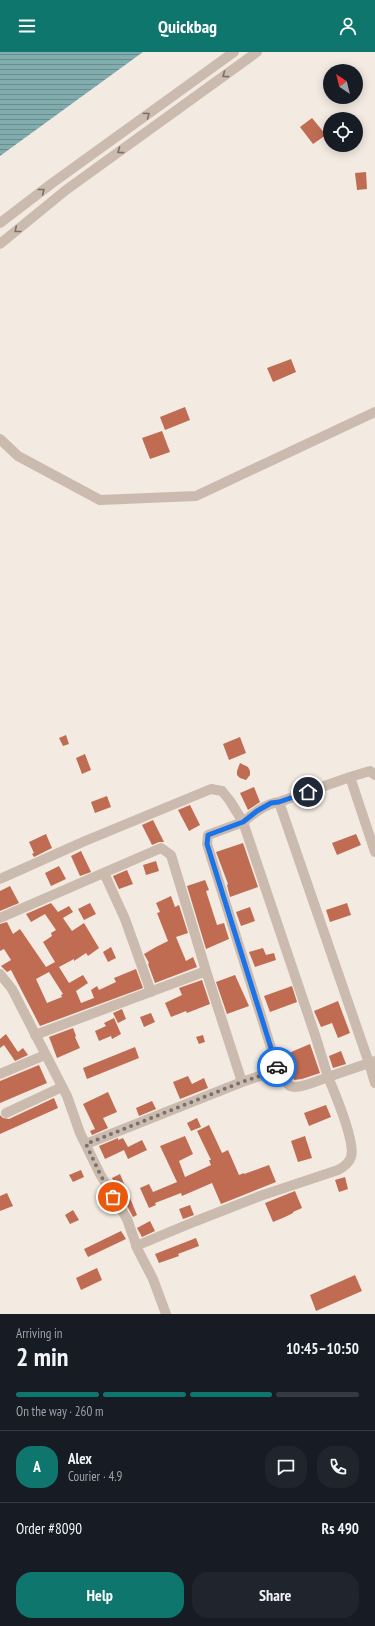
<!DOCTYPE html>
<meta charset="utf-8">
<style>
body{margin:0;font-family:"PT Sans Narrow",sans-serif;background:#20242c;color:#f1f3f6;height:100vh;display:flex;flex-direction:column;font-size:15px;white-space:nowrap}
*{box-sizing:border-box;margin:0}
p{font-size:13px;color:#9ea1a6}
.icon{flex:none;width:22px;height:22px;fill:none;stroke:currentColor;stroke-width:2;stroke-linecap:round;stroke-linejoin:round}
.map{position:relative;height:1262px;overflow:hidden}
.sheet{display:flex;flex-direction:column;background:#171b24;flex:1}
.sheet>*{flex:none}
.needle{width:26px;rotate:325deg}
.fabs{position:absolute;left:323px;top:12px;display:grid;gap:8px}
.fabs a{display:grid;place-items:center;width:40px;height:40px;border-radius:50%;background:#171b24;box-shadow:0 2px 10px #0003;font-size:20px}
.pin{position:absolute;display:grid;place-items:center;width:34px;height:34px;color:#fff;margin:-17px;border:2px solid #fff;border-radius:50%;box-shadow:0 1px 4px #0007}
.courier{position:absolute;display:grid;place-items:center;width:40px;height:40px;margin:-20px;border:3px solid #1a73e8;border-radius:50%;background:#fff;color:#222;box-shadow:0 1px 5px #0007}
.headline em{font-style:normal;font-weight:700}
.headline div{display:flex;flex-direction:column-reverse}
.headline{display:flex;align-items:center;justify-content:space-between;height:68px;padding:0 16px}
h1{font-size:26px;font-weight:700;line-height:30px}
.bar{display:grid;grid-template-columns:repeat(4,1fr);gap:6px 4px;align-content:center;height:48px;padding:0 16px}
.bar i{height:5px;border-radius:3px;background:#363941}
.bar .selected{background:#0f766e}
.bar p{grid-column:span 4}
.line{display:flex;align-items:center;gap:10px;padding:0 16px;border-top:1px solid #363941}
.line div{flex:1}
.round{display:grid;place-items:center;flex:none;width:42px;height:42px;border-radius:16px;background:#20242c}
.action{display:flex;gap:8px;margin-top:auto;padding:8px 16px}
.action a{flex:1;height:46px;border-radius:16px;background:#0f766e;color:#fff;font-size:16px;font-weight:700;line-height:46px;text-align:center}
.action a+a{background:#20242c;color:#f1f3f6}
header{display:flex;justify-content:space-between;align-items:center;height:52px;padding:0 16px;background:#0f766e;color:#fff;font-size:18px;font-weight:700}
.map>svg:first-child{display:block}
.water{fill:url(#water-rules)}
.building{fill:#c06c52;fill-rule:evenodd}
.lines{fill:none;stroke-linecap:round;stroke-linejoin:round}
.minor{stroke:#cbbbae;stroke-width:10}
.tertiary{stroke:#cbbbae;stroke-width:10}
.oneway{stroke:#7b6f66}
.done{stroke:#7b716c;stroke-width:4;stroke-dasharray:0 7.2}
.route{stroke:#1a73e8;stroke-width:5}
</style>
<header><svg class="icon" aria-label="menu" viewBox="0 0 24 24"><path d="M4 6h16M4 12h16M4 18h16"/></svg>Quickbag<svg class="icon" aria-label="person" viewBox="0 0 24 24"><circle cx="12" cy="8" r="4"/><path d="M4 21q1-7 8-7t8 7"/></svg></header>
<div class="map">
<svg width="375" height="1262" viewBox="0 0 375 1262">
<defs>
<pattern id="water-rules" width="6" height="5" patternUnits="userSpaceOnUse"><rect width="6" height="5" fill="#82adae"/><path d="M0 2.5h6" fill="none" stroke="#6b8d8e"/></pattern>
</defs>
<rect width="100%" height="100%" fill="#f3eae2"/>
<path class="water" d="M0,0H143L0,104Z"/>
<path class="building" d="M312,66L326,83L313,92L300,75Z
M366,120L367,137L357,138L355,121Z
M291,307L296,320L273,330L267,316Z
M185,355L190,368L165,378L160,365Z
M162,379L170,400L150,407L142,386Z
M66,683L69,692L63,694L59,686Z
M240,685L246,701L229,708L223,692Z
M85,702L91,718L82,722L76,706Z
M240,711L248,715L250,719V723L246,728L240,726L237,723V719Z
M254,735L260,750L248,758L240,741Z
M107,744L111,755L95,761L91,750Z
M190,753L200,773L189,779L178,758Z
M153,768L164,790H159L152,793L142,773Z
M46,782L52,796L34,805L32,802L34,801L29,790Z
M356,782L361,793L337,803L332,791Z
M243,791L258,835L230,845L227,833L228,832L216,800Z
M81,799L91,820L80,824L71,804Z
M156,809L159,819L146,823L143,813Z
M59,814L66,827L51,834L45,821Z
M127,818L133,832L119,837L113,824Z
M205,828L209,838L206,839L217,873L224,871L229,887L206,897L187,834Z
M10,834L19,851L0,859V839Z
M171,844L175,855L179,853L188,881L176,885L186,909L193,905L197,915L155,931L148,912L149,911L144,902L156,895L168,889L157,861L160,860L156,851Z
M51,851L58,860L69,854L73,860L63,866L72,879L84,871L99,896L88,904L86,901L74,909V907L59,915L69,931L83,923L88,931L76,939L81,951L94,946L91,938L97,934L99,938L116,930L114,926L136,917L143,936L40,974L11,918L7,920L1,914L11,908L4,897L0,899V872L7,870L13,882L20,877L46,915L55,910L43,890L52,884L51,881L56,878L45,862L31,870L26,862ZM49,920L63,942L61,943L62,945L47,951L36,927Z
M90,851L96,862L84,868L78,857Z
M347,851L351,863L330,870L326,858Z
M250,855L255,869L241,874L236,860Z
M111,895L116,906L108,910L103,900Z
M263,896L266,903L274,901L276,908L255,915L249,900Z
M235,923L249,954L227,962L216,930Z
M202,928L210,952L187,961L186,959L171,965L165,951L182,943L179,936Z
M292,934L297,950L270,960L264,944Z
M338,949L350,981L338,986L332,971L321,975L314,959Z
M122,957L126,967L118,971L113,961Z
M151,961L155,970L144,975L140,965Z
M114,966L121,982L112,987L111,984L99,989L95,979L106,974L104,971Z
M73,976L76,984L75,985L80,996L57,1006L49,985Z
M6,982L18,1000L23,996L28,1003L15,1009L4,993L0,996V987Z
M203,983L205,990L199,992L196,985Z
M310,992L320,1021L302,1027L294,1028L284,1003Z
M135,995L139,1006L87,1027L83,1016Z
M341,999L346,1012L333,1016L329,1004Z
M39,1013L47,1031L0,1051V1029Z
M188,1024L192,1032L204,1026L208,1036L180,1047L173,1030Z
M108,1040L117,1060L103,1066L108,1076L92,1083L90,1079L95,1077L83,1052Z
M54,1046L58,1056L0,1082V1063L3,1066L9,1067Z
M152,1049L156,1057L139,1064L136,1056Z
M326,1053L331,1065L309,1074L304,1061Z
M197,1066L201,1075L191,1079L187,1071Z
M209,1073L222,1101L228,1098L239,1123L244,1121V1122L269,1113L276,1130L221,1152L212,1131L182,1144L181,1141L155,1151L156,1153L149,1156L140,1136L149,1132L153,1140L177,1130L160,1094L185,1084L193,1102L179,1109L185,1125L211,1113L209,1108H211L197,1079Z
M305,1084L312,1106L298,1110L291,1089Z
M118,1086V1088L123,1086L128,1095L142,1088L147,1098L128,1107L124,1098L105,1107L99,1094Z
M81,1118L84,1125L73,1130L69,1123Z
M120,1122L137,1163L133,1165L112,1126Z
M345,1125L348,1137L339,1140L335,1128Z
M295,1139L302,1156L293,1160V1161L285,1165L273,1170L265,1151Z
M7,1141L13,1154L0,1159V1144Z
M190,1153L194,1163L183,1167L179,1157Z
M73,1158L79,1168L70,1172L65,1163Z
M150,1169L155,1179L142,1185L137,1176Z
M121,1179L126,1187L88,1205L84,1197Z
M196,1186L199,1194L178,1202L179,1204L159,1211L155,1202Z
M97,1216L102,1228L81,1238L76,1226Z
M355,1223L362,1239L316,1259L310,1243Z"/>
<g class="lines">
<path class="minor" d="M0,171L51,132L234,0
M0,192L66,138L257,0
M0,387L18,404L100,448L196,444L375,360
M350,725L370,719L375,723
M104,821L125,867L151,940
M0,827L85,789L211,737L222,739L230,749L243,770C254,761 265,752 279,750
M0,866L161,796L171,803L206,919L242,1030L278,1018L207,792L208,783L243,770L316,986L328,1025L369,1011L279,750L350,725L375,800
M35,983L206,919
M375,1009L369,1011L375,1031
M0,1022L45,1003
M6,1061L62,1035
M86,1092L242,1030
M136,1194L196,1169L260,1144L338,1118C344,1115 349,1111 351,1105C356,1091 334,1039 328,1025C319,1028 298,1038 290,1034C285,1030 281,1024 278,1018"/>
<path class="tertiary" d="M0,922L12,937L67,1044L80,1081L100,1122L127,1167L138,1198L153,1227L166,1262"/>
</g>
<defs><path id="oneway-chevron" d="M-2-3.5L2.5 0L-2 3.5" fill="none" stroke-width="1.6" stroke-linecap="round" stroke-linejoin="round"/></defs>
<g class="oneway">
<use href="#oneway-chevron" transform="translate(225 23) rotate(144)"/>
<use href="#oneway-chevron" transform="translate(147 63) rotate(-36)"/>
<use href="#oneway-chevron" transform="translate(120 99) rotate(144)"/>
<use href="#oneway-chevron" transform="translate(42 139) rotate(-38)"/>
<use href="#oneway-chevron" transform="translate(17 178) rotate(141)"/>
</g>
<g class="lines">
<path class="done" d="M113,1145L100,1122L86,1092L242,1030L278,1018L277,1015"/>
<path class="route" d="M277,1015L207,792L208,783L243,770L257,759L271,751L279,750L308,740"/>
</g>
</svg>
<div class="fabs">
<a><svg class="needle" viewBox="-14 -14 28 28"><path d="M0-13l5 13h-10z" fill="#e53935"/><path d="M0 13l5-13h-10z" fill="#9ea1a6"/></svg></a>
<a><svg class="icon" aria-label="locate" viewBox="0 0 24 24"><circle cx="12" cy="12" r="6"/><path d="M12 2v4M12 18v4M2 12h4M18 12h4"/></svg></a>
</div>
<div class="pin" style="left:113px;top:1145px;background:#ea580c"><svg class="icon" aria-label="bag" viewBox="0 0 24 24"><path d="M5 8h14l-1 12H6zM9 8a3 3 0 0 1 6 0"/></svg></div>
<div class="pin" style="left:308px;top:740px;background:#1f2937"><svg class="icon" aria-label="home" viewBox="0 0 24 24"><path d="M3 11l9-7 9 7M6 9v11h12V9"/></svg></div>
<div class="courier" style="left:277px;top:1015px"><svg class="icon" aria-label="car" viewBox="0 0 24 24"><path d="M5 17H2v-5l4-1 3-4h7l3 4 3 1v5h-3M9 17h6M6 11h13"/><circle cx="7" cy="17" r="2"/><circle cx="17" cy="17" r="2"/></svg></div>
</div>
<section class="sheet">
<div class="headline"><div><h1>2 min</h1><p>Arriving in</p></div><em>10:45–10:50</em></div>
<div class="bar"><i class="selected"></i><i class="selected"></i><i class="selected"></i><i></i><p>On the way · 260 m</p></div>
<div class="line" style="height:72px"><b class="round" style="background:#0f766e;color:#fff">A</b><div><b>Alex</b><p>Courier · 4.9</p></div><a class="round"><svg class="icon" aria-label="chat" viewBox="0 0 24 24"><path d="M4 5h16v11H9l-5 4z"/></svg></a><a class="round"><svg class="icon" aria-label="phone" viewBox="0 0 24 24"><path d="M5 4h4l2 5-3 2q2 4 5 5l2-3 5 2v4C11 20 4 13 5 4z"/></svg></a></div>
<div class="line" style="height:52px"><div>Order #8090</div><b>Rs 490</b></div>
<div class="action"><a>Help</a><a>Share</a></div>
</section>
